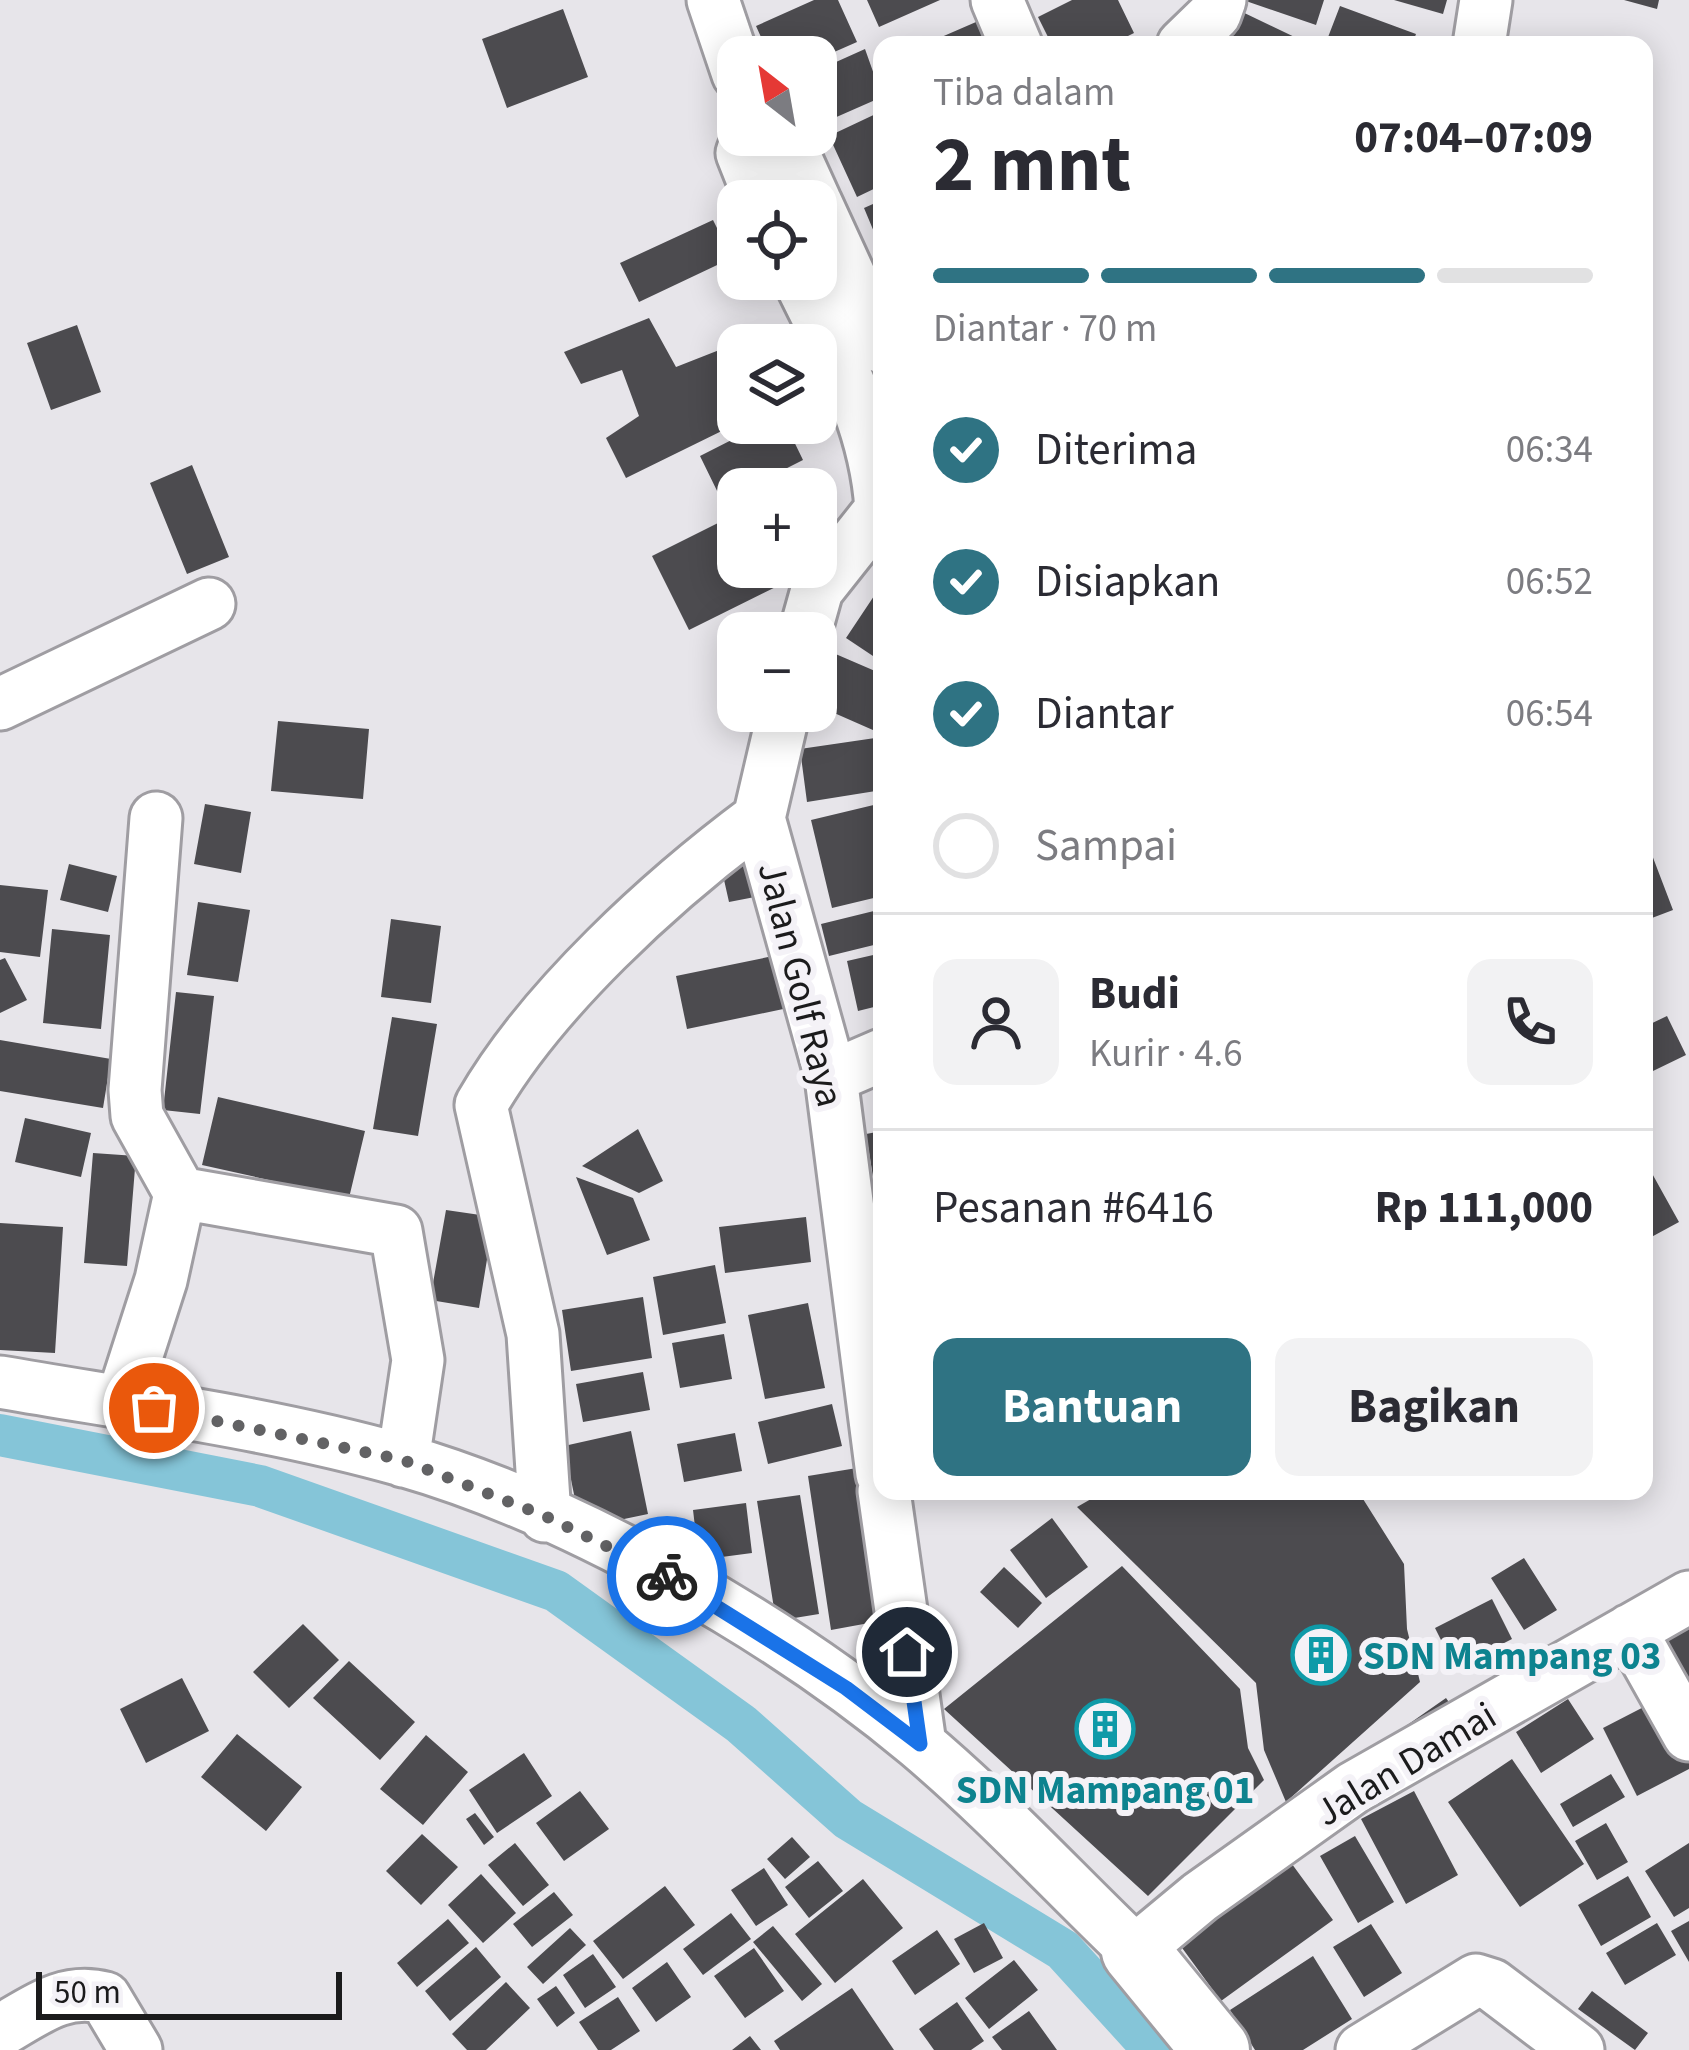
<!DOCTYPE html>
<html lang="id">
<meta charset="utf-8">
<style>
body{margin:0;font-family:"Source Sans 3",sans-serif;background:#f2f2f3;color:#2b2b33;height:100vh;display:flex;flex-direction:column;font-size:45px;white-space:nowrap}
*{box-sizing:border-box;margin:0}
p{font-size:39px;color:#7c7c81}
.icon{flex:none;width:66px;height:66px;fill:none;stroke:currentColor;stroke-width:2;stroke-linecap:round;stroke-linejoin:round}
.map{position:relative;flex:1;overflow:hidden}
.side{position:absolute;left:873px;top:36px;width:780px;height:1464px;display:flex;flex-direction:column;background:#fff;border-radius:24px;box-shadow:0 6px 30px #0003}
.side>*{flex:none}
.needle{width:78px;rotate:329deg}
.fabs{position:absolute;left:717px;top:36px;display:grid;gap:24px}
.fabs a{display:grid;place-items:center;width:120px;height:120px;border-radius:24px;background:#fff;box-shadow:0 6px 30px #0003;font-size:60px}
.scale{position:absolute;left:36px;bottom:30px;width:306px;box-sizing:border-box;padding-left:12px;border:6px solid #1b1b1c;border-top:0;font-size:33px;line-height:42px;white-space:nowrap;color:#1b1b1c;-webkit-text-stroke:9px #f4f2f7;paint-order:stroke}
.pin{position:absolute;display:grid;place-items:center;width:102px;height:102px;color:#fff;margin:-51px;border:6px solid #fff;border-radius:50%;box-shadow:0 3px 12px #0007}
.courier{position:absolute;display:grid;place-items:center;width:120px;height:120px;margin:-60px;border:9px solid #1a73e8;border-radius:50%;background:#fff;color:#222;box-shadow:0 3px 15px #0007}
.summary em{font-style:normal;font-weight:700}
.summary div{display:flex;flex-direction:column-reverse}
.summary{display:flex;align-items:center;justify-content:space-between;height:204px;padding:0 60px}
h1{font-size:78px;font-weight:700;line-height:90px}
.bar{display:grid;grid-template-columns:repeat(4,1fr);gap:18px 12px;align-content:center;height:144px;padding:0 60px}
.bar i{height:15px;border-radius:9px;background:#e1e1e2}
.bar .current{background:#2f7383}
.bar p{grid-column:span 4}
.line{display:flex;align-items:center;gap:30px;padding:0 60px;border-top:3px solid #e1e1e2}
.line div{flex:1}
.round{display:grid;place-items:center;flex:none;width:126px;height:126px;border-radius:24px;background:#f2f2f3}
ol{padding:0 60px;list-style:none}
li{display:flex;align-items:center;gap:36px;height:132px}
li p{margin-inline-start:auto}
li .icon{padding:12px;border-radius:50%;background:#2f7383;color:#fff;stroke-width:4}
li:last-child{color:#7c7c81}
li i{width:66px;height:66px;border:6px solid #e1e1e2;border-radius:50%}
.action{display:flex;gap:24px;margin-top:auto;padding:24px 60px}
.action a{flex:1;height:138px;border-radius:24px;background:#2f7383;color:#fff;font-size:48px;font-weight:700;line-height:138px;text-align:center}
.action a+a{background:#f2f2f3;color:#2b2b33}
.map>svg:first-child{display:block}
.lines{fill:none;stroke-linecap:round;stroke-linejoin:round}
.canal{stroke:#85c5d8;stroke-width:42}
.building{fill:#4c4b4f}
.minor-casing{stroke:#9f9da2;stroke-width:57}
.major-casing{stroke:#9f9da2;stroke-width:72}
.minor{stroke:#fff;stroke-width:51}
.major{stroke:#fff;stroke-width:66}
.done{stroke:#626264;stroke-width:12;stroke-dasharray:0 21.6}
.route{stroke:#1a73e8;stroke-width:15}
.labels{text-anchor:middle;stroke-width:12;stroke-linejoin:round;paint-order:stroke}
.street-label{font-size:39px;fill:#1b1b1c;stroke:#f4f2f7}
.culture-label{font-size:39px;font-weight:bold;fill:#0d838f;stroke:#f4f2f7;text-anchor:start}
</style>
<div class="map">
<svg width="1689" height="2050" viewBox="0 0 1689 2050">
<rect width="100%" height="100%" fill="#e7e5ea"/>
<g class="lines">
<path class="canal" d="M0,1435L260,1486L556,1591L741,1724L848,1819L1063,1950L1154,2050"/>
</g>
<path class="building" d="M814,0H838L857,42L816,60L770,57L756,26Z
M867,0H940L879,27Z
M1072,0H1118L1134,33L1110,45H1052L1038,17Z
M1243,0H1324L1316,25Z
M1394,0H1447L1443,14Z
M1624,0H1659L1657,9Z
M1340,6L1416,34L1412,45H1325Z
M1234,8L1305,42L1303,45H1216Z
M563,9L588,77L507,108L482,39Z
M976,22L986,45H923Z
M865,49L882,97L816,126V71Z
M882,111V185L857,197L829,136Z
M882,200V251L864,208Z
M713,220L732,258L639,302L620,263Z
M649,318L676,367L760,334L766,345H738V423L626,478L606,438L639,416L622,370L581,384L564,352Z
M77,325L101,392L51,410L27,343Z
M765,423H785L803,460L722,501L700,456Z
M192,465L229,557L187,574L150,483Z
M738,513V567H793L798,576L689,630L652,556Z
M878,590L882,592V662L846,638Z
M824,649L882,674V734L816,705V667Z
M278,721L369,729L363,799L271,791Z
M882,737V790L807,802L800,749Z
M882,803V896L832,908L811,820Z
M205,804L251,812L241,873L194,864Z
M1644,834L1673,910L1644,921Z
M752,856L760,896L729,902L720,862Z
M69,864L117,876L108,912L60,900Z
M0,885L48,890L40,957L0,952Z
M198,902L250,910L238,982L187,975Z
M882,909V943L829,956L821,924Z
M391,919L441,926L431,1003L381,997Z
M52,929L110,935L101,1029L43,1023Z
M882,953V1005L858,1011L847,961Z
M778,955L788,1008L687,1029L676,976Z
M5,958L27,1000L0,1013V960Z
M176,992L214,996L200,1114L163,1110Z
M1667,1016L1686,1055L1653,1071L1644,1054V1027Z
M392,1017L437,1024L418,1136L373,1129Z
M0,1040L111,1059L103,1108L0,1091Z
M218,1097L365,1131L349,1198L202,1165Z
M25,1118L91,1133L81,1177L15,1162Z
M638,1129L663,1181L639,1193L582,1166Z
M882,1131V1182L874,1183L866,1134Z
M93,1153L136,1156L127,1266L84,1263Z
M1644,1159L1679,1222L1644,1241Z
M576,1177L633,1198L650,1240L607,1255Z
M446,1210L494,1217L479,1308L430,1300Z
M806,1217L811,1262L725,1273L719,1227Z
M0,1223L63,1227L55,1353L0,1350Z
M715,1265L726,1323L663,1335L653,1277Z
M643,1297L652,1358L571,1371L562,1310Z
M808,1303L825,1388L765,1399L748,1315Z
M724,1334L732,1379L680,1388L672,1343Z
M643,1372L650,1410L583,1422L576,1384Z
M832,1404L842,1446L768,1464L758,1422Z
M631,1431L648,1514L581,1528L564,1446Z
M735,1433L742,1471L684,1482L677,1444Z
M857,1468L880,1621L831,1630L808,1476Z
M1105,1491H1358L1404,1564L1407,1629L1420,1682L1286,1802L1264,1750L1256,1683L1077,1507Z
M800,1495L819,1614L776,1621L757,1501Z
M746,1503L752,1553L699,1560L693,1510Z
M1052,1518L1088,1567L1046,1598L1010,1550Z
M1524,1558L1557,1610L1524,1630L1491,1578Z
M1122,1566L1240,1689L1248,1748L1264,1780L1148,1896L944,1709Z
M1004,1567L1042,1603L1018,1628L980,1592Z
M1492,1599L1512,1639L1455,1668L1435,1628Z
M1689,1622V1711L1645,1647Z
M303,1624L339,1660L289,1708L253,1672Z
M349,1661L415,1722L380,1760L313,1698Z
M182,1678L209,1731L146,1763L120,1709Z
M1665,1696L1689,1744V1769L1637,1796L1603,1728Z
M1446,1698L1460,1718L1416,1747L1403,1728Z
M1568,1699L1594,1739L1541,1773L1516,1732Z
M237,1734L302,1787L266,1831L201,1777Z
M426,1735L468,1772L423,1825L380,1789Z
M524,1753L552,1796L497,1833L469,1790Z
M1512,1759L1584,1864L1520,1907L1448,1802Z
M1611,1774L1625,1797L1573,1827L1560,1804Z
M580,1791L609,1829L564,1861L536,1823Z
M1414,1791L1458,1875L1406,1904L1361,1819Z
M475,1813L494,1837L484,1845L466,1819Z
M1606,1823L1628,1862L1597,1880L1575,1841Z
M422,1834L458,1867L421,1905L386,1871Z
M1355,1836L1394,1902L1358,1923L1320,1856Z
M792,1837L810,1857L785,1879L767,1859Z
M515,1843L549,1885L523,1906L488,1865Z
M1689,1843V1908L1674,1917L1645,1871Z
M1289,1860L1333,1920L1221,2001L1177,1941Z
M818,1861L843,1891L809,1918L785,1887Z
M764,1868L788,1905L756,1926L731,1890Z
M481,1874L516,1913L483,1943L448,1905Z
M1628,1876L1651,1917L1601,1946L1578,1905Z
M863,1879L903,1928L835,1983L795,1934Z
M665,1886L695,1925L623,1979L593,1941Z
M554,1892L573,1915L532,1947L513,1924Z
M731,1913L751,1939L703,1975L683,1949Z
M448,1919L469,1943L417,1987L397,1963Z
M1689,1921V1962L1671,1931Z
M984,1923L1003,1958L974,1973L954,1939Z
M1657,1923L1676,1955L1625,1985L1606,1953Z
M1371,1924L1402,1973L1364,1997L1333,1947Z
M773,1926L822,1984L802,2001L753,1942Z
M570,1928L586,1945L543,1984L527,1967Z
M937,1930L960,1964L915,1995L892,1961Z
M476,1947L501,1977L450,2021L425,1991Z
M754,1948L784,1991L745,2018L714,1976Z
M593,1954L616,1987L585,2008L563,1975Z
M1313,1956L1352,2019L1303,2050H1255L1230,2010Z
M1014,1960L1038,1990L989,2029L965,1998Z
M667,1962L691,1997L656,2022L632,1988Z
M506,1982L530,2008L486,2050H467L452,2034Z
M556,1986L575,2013L557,2027L537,1999Z
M852,1988L894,2050H780L774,2041Z
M1592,1991L1648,2033L1635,2050L1578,2009Z
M618,1997L640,2031L611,2050H598L579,2022Z
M957,2002L984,2041L971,2050H934L919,2029Z
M1029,2011L1057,2050H1002L992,2037Z
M750,2036L761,2050H732Z"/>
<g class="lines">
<defs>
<path id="minor" d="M713,0L738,74
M997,0L1016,45
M1183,45L1215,14L1220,0
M1479,45L1486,0
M749,135L742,153L761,201
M785,135L815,201
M816,203L882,347
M799,279C836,355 876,424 881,510
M805,633L817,590L882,508
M0,704L209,604
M784,711L759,818L831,1077L882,1474
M156,818L135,1090L137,1116L180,1193
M831,1077L882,1055
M0,1382C133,1405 271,1423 402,1460C573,1509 782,1629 918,1743C994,1807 1063,1882 1135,1951L1200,1897L1353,1788L1689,1597
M122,1401L161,1280L180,1193L396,1231L418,1360L403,1461
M884,1491L920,1744
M545,1516L533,1334L481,1105C541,1000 662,890 759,818
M1630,1630L1689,1735
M0,2031C35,2011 64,1987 105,1998L136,2050
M1362,2050L1476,1980L1492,1985L1578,2050"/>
<path id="major" d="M1135,1951L1216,2050"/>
</defs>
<use href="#minor" class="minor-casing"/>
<use href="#major" class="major-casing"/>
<use href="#minor" class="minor"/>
<use href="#major" class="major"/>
</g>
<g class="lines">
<path class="done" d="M154,1408L403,1460L545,1516L667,1576"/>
<path class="route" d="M667,1576L846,1688L920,1744L907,1652"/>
</g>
<defs>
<symbol id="building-ring" viewBox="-11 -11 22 22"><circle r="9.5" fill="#f4f2f7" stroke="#0f9aa8" stroke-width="1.5"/><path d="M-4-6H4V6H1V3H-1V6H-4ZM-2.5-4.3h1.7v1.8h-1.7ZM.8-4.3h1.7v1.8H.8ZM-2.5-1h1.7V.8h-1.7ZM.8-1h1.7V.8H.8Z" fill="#0f9aa8"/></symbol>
</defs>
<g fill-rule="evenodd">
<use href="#building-ring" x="1288" y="1622" width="66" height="66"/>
<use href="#building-ring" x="1072" y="1696" width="66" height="66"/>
</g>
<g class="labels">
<g class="street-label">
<text transform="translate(802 984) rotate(76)" y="14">Jalan Golf Raya</text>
<text transform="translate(1405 1763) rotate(-31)" y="14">Jalan Damai</text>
</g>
<g class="culture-label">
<text x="1363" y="1669">SDN Mampang 03</text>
<text x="1105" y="1803" text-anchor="middle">SDN Mampang 01</text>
</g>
</g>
</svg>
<div class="fabs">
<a><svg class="needle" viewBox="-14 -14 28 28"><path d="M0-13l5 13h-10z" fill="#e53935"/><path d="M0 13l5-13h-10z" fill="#7c7c81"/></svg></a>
<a><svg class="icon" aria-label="locate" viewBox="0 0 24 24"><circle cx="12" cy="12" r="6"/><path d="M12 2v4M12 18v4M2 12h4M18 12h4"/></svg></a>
<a><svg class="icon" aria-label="layers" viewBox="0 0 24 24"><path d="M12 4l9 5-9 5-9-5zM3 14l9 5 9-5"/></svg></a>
<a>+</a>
<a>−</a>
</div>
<div class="scale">50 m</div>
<div class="pin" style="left:154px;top:1408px;background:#ea580c"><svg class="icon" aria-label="bag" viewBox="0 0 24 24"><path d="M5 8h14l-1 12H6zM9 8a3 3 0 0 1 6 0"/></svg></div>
<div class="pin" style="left:907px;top:1652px;background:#1f2937"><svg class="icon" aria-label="home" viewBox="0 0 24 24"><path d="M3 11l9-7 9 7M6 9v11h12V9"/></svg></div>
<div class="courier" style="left:667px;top:1576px"><svg class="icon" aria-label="bike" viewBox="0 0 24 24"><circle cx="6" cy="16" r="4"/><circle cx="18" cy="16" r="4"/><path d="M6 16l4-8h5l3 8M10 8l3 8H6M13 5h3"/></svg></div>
<section class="side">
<div class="summary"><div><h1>2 mnt</h1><p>Tiba dalam</p></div><em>07:04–07:09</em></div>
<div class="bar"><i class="current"></i><i class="current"></i><i class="current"></i><i></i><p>Diantar · 70 m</p></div>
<ol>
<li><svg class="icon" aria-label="check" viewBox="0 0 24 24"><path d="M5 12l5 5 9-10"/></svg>Diterima<p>06:34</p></li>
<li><svg class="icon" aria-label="check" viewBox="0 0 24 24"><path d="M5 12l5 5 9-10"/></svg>Disiapkan<p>06:52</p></li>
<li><svg class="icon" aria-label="check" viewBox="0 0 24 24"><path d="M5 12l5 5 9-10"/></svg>Diantar<p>06:54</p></li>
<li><i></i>Sampai</li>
</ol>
<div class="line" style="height:216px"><a class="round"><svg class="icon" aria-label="person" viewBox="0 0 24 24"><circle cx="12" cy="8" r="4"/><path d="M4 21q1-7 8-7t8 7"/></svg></a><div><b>Budi</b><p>Kurir · 4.6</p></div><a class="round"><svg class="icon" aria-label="phone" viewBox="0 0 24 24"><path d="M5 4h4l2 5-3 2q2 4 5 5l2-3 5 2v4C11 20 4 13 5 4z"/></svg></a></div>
<div class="line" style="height:156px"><div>Pesanan #6416</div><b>Rp 111,000</b></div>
<div class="action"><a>Bantuan</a><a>Bagikan</a></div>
</section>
</div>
